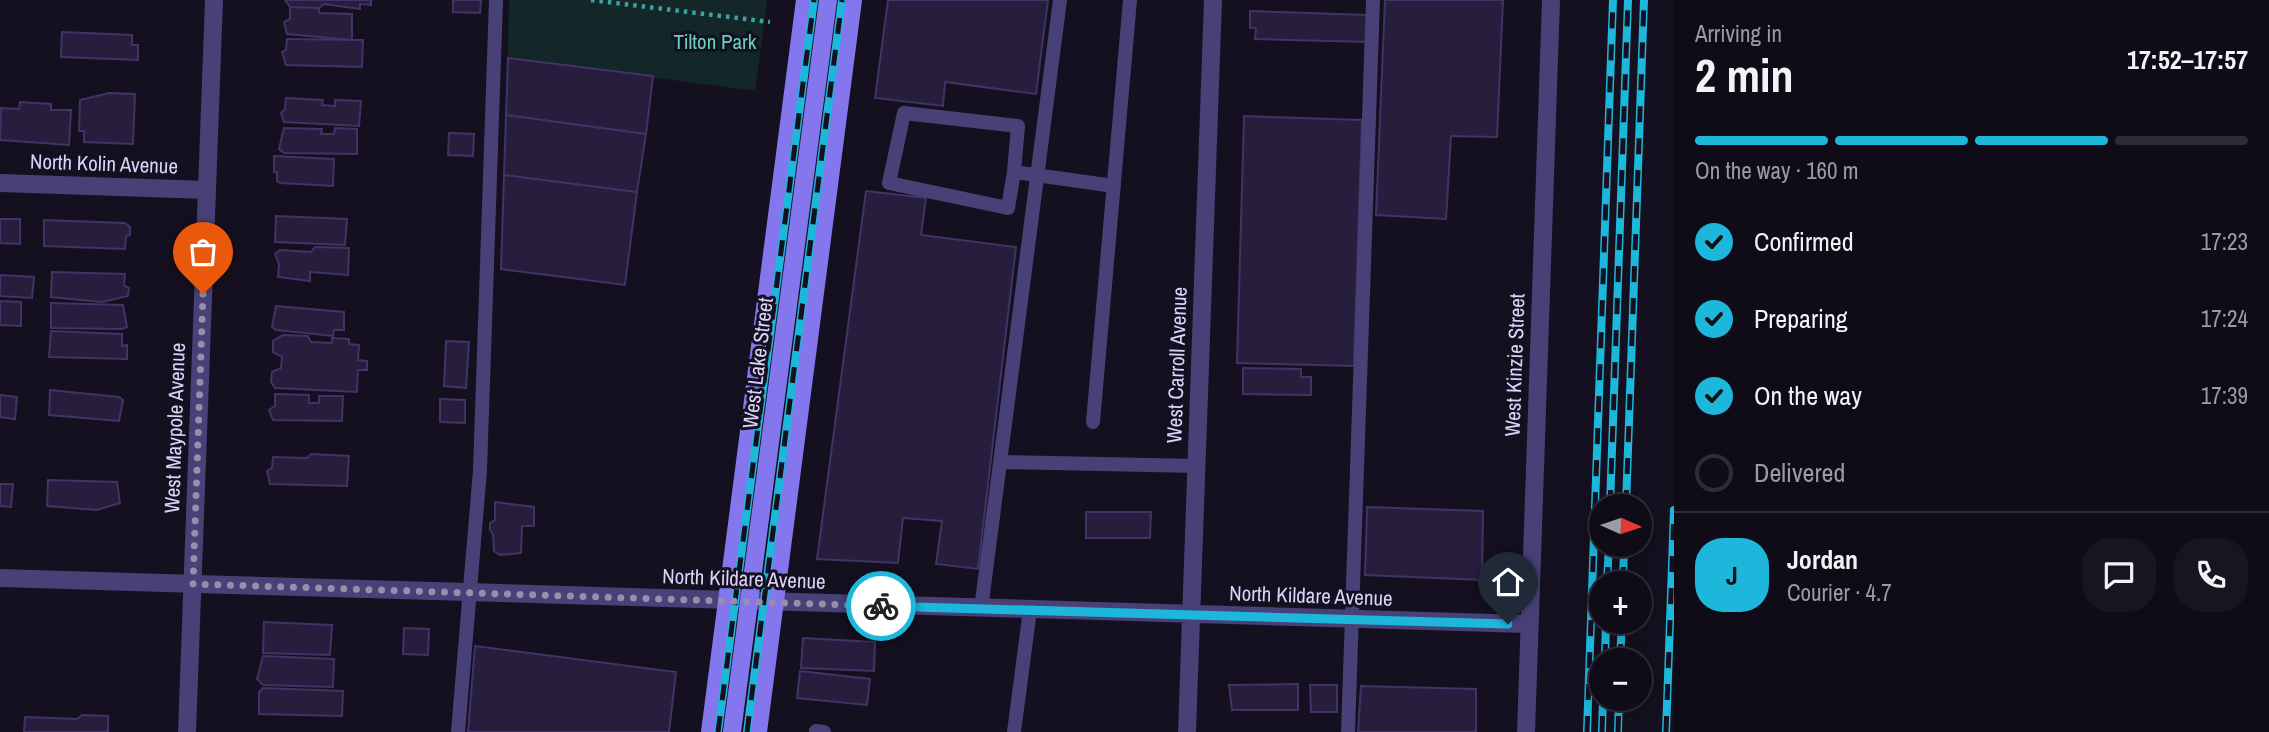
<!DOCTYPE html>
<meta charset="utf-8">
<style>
body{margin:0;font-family:"Archivo Narrow",sans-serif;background:#181520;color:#f1f3f6;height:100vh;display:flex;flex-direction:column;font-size:26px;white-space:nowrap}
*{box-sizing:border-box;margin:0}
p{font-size:23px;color:#9b9ba1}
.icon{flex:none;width:38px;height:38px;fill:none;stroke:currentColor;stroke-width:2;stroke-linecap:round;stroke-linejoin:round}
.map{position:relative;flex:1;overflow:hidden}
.sheet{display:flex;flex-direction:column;background:#0f0c17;width:595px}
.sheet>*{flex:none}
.needle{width:46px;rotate:93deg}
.fabs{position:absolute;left:1589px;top:494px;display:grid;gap:14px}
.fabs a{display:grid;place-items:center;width:63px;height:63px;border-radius:50%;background:#0f0c17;box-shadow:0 4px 18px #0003,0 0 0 2px #2f2c36;font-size:35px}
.pin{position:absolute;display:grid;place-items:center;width:60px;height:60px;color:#fff;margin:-72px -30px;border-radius:50% 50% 50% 0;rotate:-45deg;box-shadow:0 0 7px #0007}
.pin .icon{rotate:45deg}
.courier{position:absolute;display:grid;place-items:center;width:70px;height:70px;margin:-35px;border:5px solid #1db7db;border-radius:50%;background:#fff;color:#222;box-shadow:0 2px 9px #0007}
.headline em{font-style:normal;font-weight:700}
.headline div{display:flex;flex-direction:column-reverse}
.headline{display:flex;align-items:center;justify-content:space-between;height:119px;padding:0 21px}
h1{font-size:46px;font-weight:700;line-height:52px}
.bar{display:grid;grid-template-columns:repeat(4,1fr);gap:10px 7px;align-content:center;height:84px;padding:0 21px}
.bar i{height:9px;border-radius:5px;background:#2f2c36}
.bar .active{background:#1db7db}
.bar p{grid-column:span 4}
.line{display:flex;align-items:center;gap:18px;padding:0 21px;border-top:2px solid #2f2c36}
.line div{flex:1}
.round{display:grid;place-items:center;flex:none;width:74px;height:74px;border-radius:28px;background:#181520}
ol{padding:0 21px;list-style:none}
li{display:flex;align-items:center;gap:21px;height:77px}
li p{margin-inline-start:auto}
li .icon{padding:7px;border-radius:50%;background:#1db7db;color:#111;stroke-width:4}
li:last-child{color:#9b9ba1}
li i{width:38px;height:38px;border:4px solid #2f2c36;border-radius:50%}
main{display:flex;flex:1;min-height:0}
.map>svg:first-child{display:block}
.green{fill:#132728}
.building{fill:#271e3d;stroke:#423366;stroke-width:2}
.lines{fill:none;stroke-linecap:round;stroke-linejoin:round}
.path{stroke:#3da0a3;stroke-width:4.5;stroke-dasharray:3.5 5;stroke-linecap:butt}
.lane{stroke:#484178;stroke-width:14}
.street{stroke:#484178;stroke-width:18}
.secondary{stroke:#8477ed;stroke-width:18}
.rail-casing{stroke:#1db7db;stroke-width:8}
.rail{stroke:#14101f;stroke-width:5;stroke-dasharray:16;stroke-linecap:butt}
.done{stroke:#958fad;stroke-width:7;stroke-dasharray:0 12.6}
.route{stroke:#1db7db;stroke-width:9}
.labels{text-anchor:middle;stroke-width:6;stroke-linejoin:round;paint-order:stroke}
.park-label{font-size:21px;fill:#69cfbf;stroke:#14101f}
.street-label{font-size:21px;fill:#dbd3f9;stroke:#14101f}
</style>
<main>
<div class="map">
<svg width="1674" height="732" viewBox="0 0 1674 732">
<rect width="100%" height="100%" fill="#14101f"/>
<path class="green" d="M509,0H767L755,91L508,58Z"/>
<path class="building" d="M285,0H371V5L360,4V9L324,4L319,8L290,7Z
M453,0H481L480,13L453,12Z
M888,0H1048L1036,94L945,82L943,106L875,98Z
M1385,0H1503L1497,137L1451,136L1446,219L1376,215Z
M290,7L319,8V13L352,14V40L287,34L284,22L290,19Z
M1250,11L1368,15V42L1255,39L1256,28H1250Z
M62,32L132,35V45H138V60L61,57Z
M287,39L363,40L362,67L286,65L282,52L286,50Z
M508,58L653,76L646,134L506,115Z
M109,93L135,94L133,144L84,142V131H79L80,100Z
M286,98L323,100L322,105L335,106V100L361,101L359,126L284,122L281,113L285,109Z
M20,102L51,104V110H71L69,145L0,140L1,108L19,109Z
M506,115L646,134L637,192L504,175Z
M1244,116L1362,120L1354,366L1237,363Z
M284,128L322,129L321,134H334L335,128L357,129V154L284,153L279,149Z
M449,133L474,134L473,156L448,155Z
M274,156L334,159L333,186L280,183L277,181V172H274Z
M504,175L637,192L625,285L501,269Z
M866,191L926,198L921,235L1016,247L978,569L936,564L942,521L903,518L898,563L817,559Z
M276,216L347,219L345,245L275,242Z
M0,219H20V244L0,243Z
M44,220L125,223L130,227V235L126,236L125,249L44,246Z
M315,247L349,248L348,275L310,272V281L278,277L279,264L275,254L280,250L311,252Z
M52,272L125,274L124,285L129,288L128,296L102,302L51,297Z
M0,275L34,277L32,298L0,296Z
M0,301L21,302V326L0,325Z
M51,303L123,305L127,327L122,329L51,328Z
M276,306L344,312V330H334L333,336L276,330L272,327Z
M51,331L122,334V346L127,345V359L49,357Z
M283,335L308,336L311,342L332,343V338L349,339V344L359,345L358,360L367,361V370H358L357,392L275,388L271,382L272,372L281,368L282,357L273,352V341Z
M446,341L469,342L466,388L444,386Z
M1243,368L1301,369V377H1311V395L1243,394Z
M50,390L119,397L123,400L119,421L49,415Z
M275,394L309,395V403H319V396H343L342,421L273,420L269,410L275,406Z
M0,395L17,397L15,419L0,417Z
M440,399L465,400V423L440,422Z
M311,454L349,456L347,486L270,484L267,471L272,468L273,457L307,458Z
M48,480L117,482L120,503L97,510L47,506Z
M0,484H13L11,507L0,506Z
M495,502L534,507V526H522L521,553L500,555L494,551L493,534L490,530V523L495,520Z
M1367,507L1483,511L1482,580L1365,575Z
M1086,512H1151L1150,538H1086Z
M264,622L332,625L330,655L263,653Z
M404,628L429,629L428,655L403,654Z
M803,638L875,642L874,671L801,668Z
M475,646L676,672L669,732H468Z
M263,656L334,659L333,687L263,685L257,679Z
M800,671L870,679L867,705L797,698Z
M1298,684V710H1232L1229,685Z
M1310,685H1337V712H1311Z
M1361,686L1476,689V732H1358Z
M263,688L343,691L342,716L259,714V692Z
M82,715L108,716V732H24L25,717L77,719Z"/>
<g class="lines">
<path class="path" d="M591,0L770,22"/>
<path class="lane" d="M1014,172L1008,208L889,183L904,113L1018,126L1014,172L1114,186
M1093,422L1130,0
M1000,462L1197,466
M981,609L1060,0
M816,731L824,732
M458,732L480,470L496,0
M1014,732L1030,610
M1348,732L1373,0"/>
<path class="street" d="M0,183L207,190
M0,578L1529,624
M187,732L214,0
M1187,732L1213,0
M1526,732L1551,0"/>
<path class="secondary" d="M710,732L805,0
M732,732L828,0
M758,732L853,0"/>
<defs>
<path id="rail" d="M1610,506L1628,0
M1626,506L1644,0
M1607,583L1609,544
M1623,583L1624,544
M1605,660L1606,621
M1620,660L1622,621
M718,732L814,0
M747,732L842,0
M1587,732L1613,0
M1602,732L1603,698
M1618,732L1619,698
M1666,732L1674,510"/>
</defs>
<use href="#rail" class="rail-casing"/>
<use href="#rail" class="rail"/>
</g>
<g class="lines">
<path class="done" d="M203,294L193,584L881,606"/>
<path class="route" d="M881,606L1508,624"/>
</g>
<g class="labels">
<g class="park-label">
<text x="715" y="49">Tilton Park</text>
</g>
<g class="street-label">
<text transform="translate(104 164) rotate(2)" y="7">North Kolin Avenue</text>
<text transform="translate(758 363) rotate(-83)" y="7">West Lake Street</text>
<text transform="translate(1177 365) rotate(-88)" y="7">West Carroll Avenue</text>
<text transform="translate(1515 365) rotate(-88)" y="7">West Kinzie Street</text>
<text transform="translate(175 428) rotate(-88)" y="7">West Maypole Avenue</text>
<text transform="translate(744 579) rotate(2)" y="7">North Kildare Avenue</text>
<text transform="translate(1311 596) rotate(2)" y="7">North Kildare Avenue</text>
</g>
</g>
</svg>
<div class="fabs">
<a><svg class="needle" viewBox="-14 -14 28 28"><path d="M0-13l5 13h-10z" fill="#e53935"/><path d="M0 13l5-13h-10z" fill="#9b9ba1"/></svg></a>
<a>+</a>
<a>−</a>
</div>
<div class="pin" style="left:203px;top:294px;background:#ea580c"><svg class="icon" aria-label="bag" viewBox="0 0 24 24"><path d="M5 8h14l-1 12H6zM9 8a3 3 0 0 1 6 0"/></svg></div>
<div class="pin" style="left:1508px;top:624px;background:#1f2937"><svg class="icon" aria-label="home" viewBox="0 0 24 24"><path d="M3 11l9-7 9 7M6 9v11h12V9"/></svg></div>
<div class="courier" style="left:881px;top:606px"><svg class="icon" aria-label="bike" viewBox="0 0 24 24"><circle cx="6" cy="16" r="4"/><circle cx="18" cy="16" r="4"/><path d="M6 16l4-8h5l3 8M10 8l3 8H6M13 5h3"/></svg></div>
</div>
<section class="sheet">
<div class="headline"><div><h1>2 min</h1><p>Arriving in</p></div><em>17:52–17:57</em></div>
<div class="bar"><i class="active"></i><i class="active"></i><i class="active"></i><i></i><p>On the way · 160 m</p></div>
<ol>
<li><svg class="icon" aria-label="check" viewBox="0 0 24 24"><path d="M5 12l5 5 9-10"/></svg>Confirmed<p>17:23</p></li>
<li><svg class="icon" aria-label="check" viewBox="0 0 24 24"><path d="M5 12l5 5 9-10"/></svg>Preparing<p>17:24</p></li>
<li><svg class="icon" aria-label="check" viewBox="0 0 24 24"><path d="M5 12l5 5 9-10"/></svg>On the way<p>17:39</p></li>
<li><i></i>Delivered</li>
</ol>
<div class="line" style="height:126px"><b class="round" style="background:#1db7db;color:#111">J</b><div><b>Jordan</b><p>Courier · 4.7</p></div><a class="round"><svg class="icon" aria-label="chat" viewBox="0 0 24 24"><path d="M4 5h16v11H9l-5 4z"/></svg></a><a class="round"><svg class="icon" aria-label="phone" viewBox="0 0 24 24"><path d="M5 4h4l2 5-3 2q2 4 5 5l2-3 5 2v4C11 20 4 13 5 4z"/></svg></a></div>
</section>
</main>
